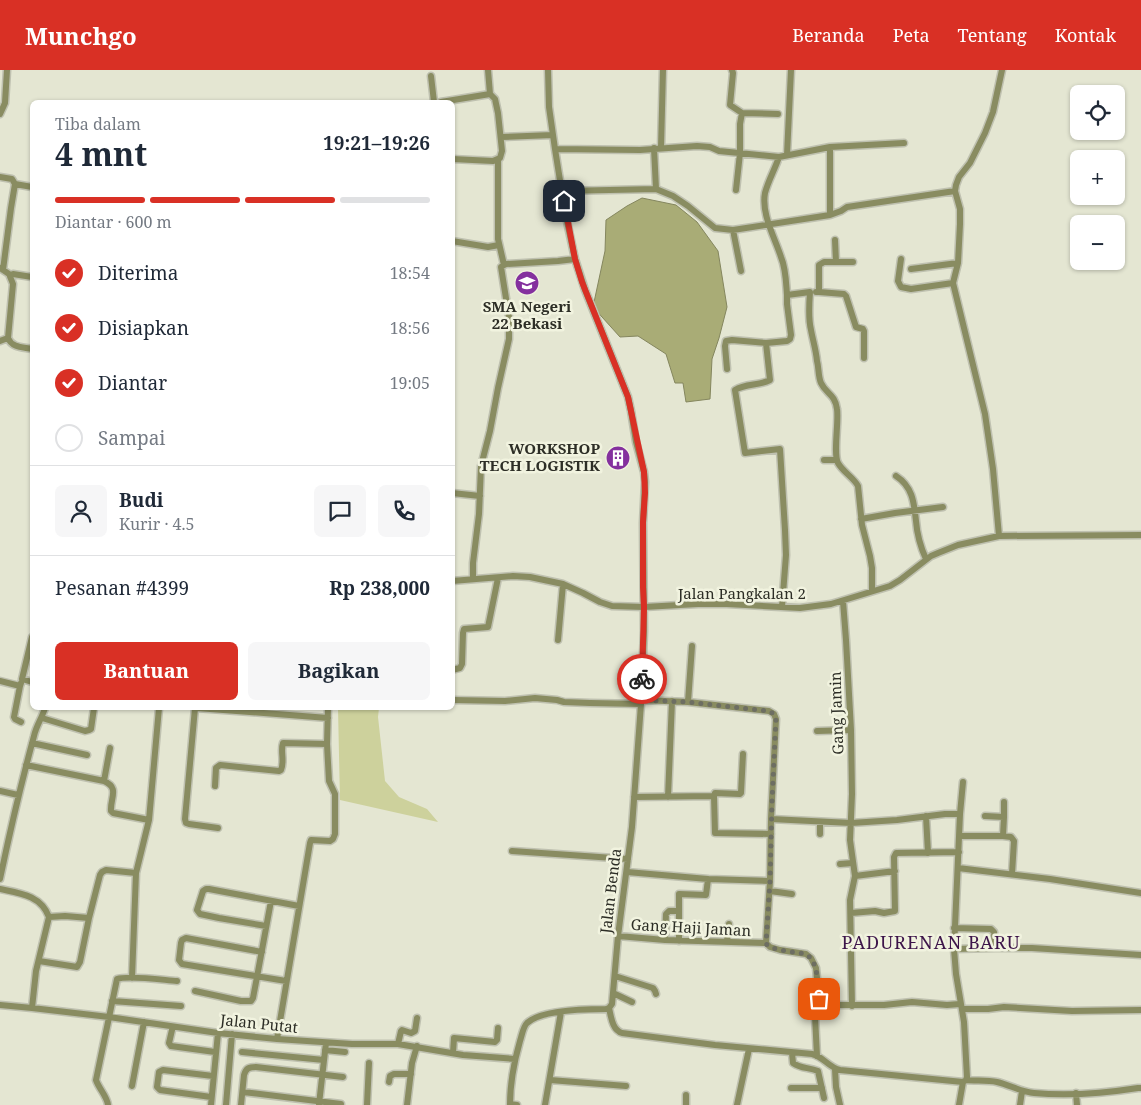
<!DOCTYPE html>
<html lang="id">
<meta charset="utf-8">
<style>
body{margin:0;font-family:"Noto Serif",serif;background:#f6f6f7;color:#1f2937;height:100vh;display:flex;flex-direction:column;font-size:19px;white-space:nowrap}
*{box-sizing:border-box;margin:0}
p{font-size:16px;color:#747a83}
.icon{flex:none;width:28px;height:28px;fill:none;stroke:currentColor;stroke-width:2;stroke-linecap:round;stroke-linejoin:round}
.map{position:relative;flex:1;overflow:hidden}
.panel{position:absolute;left:30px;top:30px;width:425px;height:610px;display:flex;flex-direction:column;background:#fff;border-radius:8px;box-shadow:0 1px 4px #0004}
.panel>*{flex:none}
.buttons{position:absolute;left:1070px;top:15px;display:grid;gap:10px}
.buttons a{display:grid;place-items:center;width:55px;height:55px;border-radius:8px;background:#fff;box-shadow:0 1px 4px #0004;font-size:25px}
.pin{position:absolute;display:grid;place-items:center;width:42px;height:42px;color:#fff;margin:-21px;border-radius:10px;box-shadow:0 2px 8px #0006}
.courier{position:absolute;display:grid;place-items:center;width:50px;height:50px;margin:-25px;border:4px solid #d93025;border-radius:50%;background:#fff;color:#222;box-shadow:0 1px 6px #0007}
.overview em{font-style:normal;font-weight:700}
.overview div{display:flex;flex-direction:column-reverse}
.overview{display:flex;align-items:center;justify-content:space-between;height:85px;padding:0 25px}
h1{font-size:32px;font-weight:700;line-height:38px}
.bar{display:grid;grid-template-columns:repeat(4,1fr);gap:8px 5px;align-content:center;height:60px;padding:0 25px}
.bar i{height:6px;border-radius:4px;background:#e0e1e3}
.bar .active{background:#d93025}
.bar p{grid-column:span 4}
.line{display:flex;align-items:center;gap:12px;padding:0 25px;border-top:1px solid #e0e1e3}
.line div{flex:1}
.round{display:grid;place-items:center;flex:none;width:52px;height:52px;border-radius:8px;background:#f6f6f7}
ol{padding:0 25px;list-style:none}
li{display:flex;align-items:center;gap:15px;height:55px}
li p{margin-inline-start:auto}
li .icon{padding:5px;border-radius:50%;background:#d93025;color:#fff;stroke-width:4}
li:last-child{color:#747a83}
li i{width:28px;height:28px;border:2px solid #e0e1e3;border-radius:50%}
.action{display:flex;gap:10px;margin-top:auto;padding:10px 25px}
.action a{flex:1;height:58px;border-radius:8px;background:#d93025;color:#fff;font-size:20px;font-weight:700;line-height:58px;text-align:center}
.action a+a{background:#f6f6f7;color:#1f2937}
header{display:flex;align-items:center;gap:30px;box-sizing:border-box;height:70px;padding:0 25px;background:#d93025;color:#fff}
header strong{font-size:24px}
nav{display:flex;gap:28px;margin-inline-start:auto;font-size:18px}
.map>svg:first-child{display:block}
.green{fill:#cdd19c}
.water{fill:#a9ac76;stroke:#84865e}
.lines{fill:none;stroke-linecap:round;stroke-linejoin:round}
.minor-casing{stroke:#bfc1b0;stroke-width:9}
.minor{stroke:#898c61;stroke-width:6}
.done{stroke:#6d6e62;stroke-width:5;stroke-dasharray:0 9}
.route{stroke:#d93025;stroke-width:6}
.labels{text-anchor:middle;stroke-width:5;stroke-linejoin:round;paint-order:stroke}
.poi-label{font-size:15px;font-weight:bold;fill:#2d2e26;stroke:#f1f3df}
.street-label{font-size:15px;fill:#2d2e26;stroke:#f1f3df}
.quarter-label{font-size:18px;letter-spacing:1px;fill:#3d154a;stroke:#f1f3df}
</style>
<header>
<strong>Munchgo</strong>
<nav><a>Beranda</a><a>Peta</a><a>Tentang</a><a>Kontak</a></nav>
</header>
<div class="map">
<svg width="1141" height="1035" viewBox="0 0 1141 1035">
<rect width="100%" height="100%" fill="#e4e6d2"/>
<path class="green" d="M338,638H379L378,647L385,711L399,727L427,739L438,752L340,730Z"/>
<path class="water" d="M642,128L676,135L697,152L718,181L727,237L719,268L712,289L710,329L686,332L683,313H675L666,284L638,266L620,267L593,237L605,181L606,150L627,136Z"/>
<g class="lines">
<defs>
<path id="minor" d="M732,0L733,3L730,35L742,43L778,44
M431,6L434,32
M441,32L490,24L488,0
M0,44L5,33L7,0
M501,67L553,65
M830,77L904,73
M654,78L656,119
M661,78L663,0
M555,79L640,80L697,76L710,77L719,81L779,87L830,77V145
M787,85L791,0
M779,87C775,99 768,111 765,123C761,144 775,168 781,187C786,199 786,212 787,225L810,222C809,235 808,248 811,260C813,271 816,280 817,291C819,298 818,306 821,313C826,324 835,324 837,339C839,351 833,384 838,393C843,402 854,408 858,416L862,455L870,486L872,498V521
M452,89L493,91L500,88L502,81L498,43L495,29L490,24
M498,90V169L504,195
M0,107L12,109L15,114
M15,114L32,117
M736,120L740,83V54L742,43
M563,121L656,119L673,126L688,136L715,158L733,160L830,145L841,141L847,137L955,121
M733,160L741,201
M835,170L836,192
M452,171L488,177L499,175
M901,189L898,211L901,217L911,219L953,213
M0,198L9,204L13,214L8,268C12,278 23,277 32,279
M911,199L958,193
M3,200L11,138L15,114
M10,206L13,204L32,207
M816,222H819V195L824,192H853
M819,222L844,224L846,226L856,257L863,259L864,261V288
M0,271L8,268
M766,273L770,310C759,316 746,313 735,320L745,383L780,379L785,460L786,485L782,537
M727,299L725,276L726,271L732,270L766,273L787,271L790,269L791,265L787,234V225
M824,390H837
M896,406C913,417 914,433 916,451C917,464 921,478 926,489
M452,423L480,426
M861,449L895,443L943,437
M999,466L993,399L985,344L953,213L958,193L960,154V139L955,121L956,115L959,107L970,93L985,63L993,42L1002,0
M473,509V493L479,444L481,396L490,361L498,318L509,269V247L501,197L504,195L506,194L558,191L575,189
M452,511L513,506L530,507L563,514L583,523L600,532L612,536L644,537L698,534H727L800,538L831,534L890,516L900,510L931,486L938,483L958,475L999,466L1141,465
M843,531L846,570L851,660L852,724L850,770L855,806L850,830L852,936
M32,567L22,609L32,612
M558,570L563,514
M452,600L460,598L462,594L463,563L464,559L488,557L498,508
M0,611L20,616L21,613
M20,616L14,647L15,649L21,652
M452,630L505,631L535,628L557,630L564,632L590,633L641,634
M641,630L688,632L769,641L774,644L776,649L771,749L851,753L897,750L945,744H960L954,879L956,904L964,952L967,1007L966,1010L963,1012L959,1035
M688,632L692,576
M195,638L185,749L186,753L189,754L218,758
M197,638L328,648
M42,648L85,661L89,660L91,659L94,638
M817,661L851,660
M32,673L87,685
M26,695L104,711L110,678
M104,711C120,718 110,728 111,741L113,743L149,750
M215,716L216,698L220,695L279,701L281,700C285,691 280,681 283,673L327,674
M0,721L18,725
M714,726L715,763L771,764
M714,726L715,723L740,724L741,723L743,684
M634,727L714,726
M668,727L672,631
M960,744L963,712
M926,746L928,783
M1004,747V732
M820,764V752
M959,766H1003L1004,747L985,746
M1003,766L1011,767L1014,771L1012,804
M512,781L628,789
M840,794L853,793
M958,798L1050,809L1141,823
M627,802L708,809L770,811
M855,806L895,801
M0,809C10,761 21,714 34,666C36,656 42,648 45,638
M0,819C19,823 41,825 49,847L36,901L32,938
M770,821L792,824
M851,843L875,841L884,843L895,841L894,787L896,783L959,782
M49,847L65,846L89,848
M266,856L219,848L200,844L197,840L203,821L206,819H209L299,836
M954,858L991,859L994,862L995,878
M618,866L665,870L766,873L770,877L780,880L806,884L811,888L816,898L819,929L820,933L823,935H884L912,932L947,935L960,934
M665,870L666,844L669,841H679
M679,871V824L706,825L708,809
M727,872L729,854
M766,873L770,811L771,749
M954,879L995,878H1032L1141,885
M262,882L186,868L182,870L181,873L179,890L182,894L286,911
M39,891L77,897L80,892L89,848L100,805L102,802L106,800L136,803
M615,906L653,918L655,921L656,924
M132,908L136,803L149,750L159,638
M195,921L241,931H251L253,928L257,907L271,831
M613,923L632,932
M112,931L181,936
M0,935L32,938L109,947L218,963L277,969L352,974H398L463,985L515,989
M609,938C611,946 612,960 622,963L715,975L812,984C824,987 828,997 840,1000L963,1012
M962,939H988L1004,937L1072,941L1141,940
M815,946L817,986
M172,960L169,973L171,976L215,982
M277,969L310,773L311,770L330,771L333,769L335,764V724L329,711L327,674L328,638
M398,974L401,961L402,960L411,963L415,961L417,948
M325,980L345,982
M242,982L324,990
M453,983L454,968L495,972L497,970L498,958
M792,983L793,993C801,999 809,997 818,1001L824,1028
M835,999L836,1017L840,1035
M550,1010L626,1016
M966,1010C976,1011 987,1010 997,1012C1010,1015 1021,1022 1034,1023C1066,1026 1106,1023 1138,1018H1141
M389,1012L390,1006L394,1004H411
M132,1016L144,952
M791,1018H822
M243,1022L341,1034
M1076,1023L1077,1035
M211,1027L160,1020L157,1017L159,1002L163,1000L213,1006
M319,1034L326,973
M510,1034L517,1035
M108,1035C107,1026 99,1019 96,1010L117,909C128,905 163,910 177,911
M211,1035L218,963
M226,1035L232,964
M241,1035L244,1005C246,998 249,997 256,997L343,1007
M367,1035L369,993
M407,1035L412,993L417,976
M510,1035C510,1013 514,992 520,971C522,965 523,957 527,953C541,940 587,939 606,939L609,938L612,934L618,866L632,757L641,634L644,561L643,453L645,412L644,402L636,372L631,341L628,327L585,220L575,189L565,142L555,79L549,37L548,0
M545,1035L561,942
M686,1035V1025
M737,1035L749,979
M1020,1035L1022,1021"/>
</defs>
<use href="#minor" class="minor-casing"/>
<use href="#minor" class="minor"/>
</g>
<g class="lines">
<path class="done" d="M642,609L641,630L688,632L769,641L774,644L776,649L772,731L770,811L766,874L770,877L780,880L806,884L811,888L816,898L819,929"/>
<path class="route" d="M564,131L575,189L582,212L628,327L644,402L645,423L643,452V517L644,537L642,609"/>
</g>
<defs>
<symbol id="school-disc" viewBox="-11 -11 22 22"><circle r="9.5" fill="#84309e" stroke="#f1f3df"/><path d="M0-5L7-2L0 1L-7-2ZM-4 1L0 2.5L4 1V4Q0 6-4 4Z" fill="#fff"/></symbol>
<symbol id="building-disc" viewBox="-11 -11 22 22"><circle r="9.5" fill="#84309e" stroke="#f1f3df"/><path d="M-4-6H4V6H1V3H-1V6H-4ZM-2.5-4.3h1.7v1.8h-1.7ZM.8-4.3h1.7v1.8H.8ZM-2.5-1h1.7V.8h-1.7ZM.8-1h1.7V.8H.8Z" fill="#fff"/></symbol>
</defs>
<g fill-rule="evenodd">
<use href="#school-disc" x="513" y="199" width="28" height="28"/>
<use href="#building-disc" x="604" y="374" width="28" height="28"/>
</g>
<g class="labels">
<g class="poi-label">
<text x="527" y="242">SMA Negeri<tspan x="527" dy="17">22 Bekasi</tspan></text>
<text x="600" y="384" text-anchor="end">WORKSHOP<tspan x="600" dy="17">TECH LOGISTIK</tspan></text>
</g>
<g class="street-label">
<text x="742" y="529">Jalan Pangkalan 2</text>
<text transform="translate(837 643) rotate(-92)" y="5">Gang Jamin</text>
<text transform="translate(611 821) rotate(-83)" y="5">Jalan Benda</text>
<text transform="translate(691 858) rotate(3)" y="5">Gang Haji Jaman</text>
<text transform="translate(259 954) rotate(6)" y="5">Jalan Putat</text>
</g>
<g class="quarter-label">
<text x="931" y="879">PADURENAN BARU</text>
</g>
</g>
</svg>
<div class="buttons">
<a><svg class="icon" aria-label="locate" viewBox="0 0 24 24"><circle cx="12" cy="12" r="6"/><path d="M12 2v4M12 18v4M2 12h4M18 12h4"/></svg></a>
<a>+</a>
<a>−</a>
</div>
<div class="pin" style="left:819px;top:929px;background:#ea580c"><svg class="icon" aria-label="bag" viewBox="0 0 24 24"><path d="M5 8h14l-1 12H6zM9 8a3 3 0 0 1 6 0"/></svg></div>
<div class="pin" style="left:564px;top:131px;background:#1f2937"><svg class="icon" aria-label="home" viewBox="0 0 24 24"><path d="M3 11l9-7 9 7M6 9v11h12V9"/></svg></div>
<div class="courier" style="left:642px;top:609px"><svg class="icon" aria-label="bike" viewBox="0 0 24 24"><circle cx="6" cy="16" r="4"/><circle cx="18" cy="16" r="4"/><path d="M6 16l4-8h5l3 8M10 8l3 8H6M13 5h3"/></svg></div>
<section class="panel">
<div class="overview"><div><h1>4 mnt</h1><p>Tiba dalam</p></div><em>19:21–19:26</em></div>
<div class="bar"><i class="active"></i><i class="active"></i><i class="active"></i><i></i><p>Diantar · 600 m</p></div>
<ol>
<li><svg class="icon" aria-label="check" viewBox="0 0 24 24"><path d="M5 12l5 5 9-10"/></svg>Diterima<p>18:54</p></li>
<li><svg class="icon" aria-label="check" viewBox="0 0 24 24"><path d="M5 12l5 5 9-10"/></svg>Disiapkan<p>18:56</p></li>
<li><svg class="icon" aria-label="check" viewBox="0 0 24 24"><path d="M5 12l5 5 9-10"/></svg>Diantar<p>19:05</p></li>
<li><i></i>Sampai</li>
</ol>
<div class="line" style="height:90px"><a class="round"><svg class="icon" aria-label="person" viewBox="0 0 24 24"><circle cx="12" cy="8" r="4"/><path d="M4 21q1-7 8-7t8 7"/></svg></a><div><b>Budi</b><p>Kurir · 4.5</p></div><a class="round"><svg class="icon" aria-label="chat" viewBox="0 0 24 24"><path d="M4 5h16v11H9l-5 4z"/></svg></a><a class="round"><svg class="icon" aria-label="phone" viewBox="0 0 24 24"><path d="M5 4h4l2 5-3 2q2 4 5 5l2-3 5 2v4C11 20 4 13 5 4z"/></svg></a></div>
<div class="line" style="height:65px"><div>Pesanan #4399</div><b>Rp 238,000</b></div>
<div class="action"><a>Bantuan</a><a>Bagikan</a></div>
</section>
</div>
